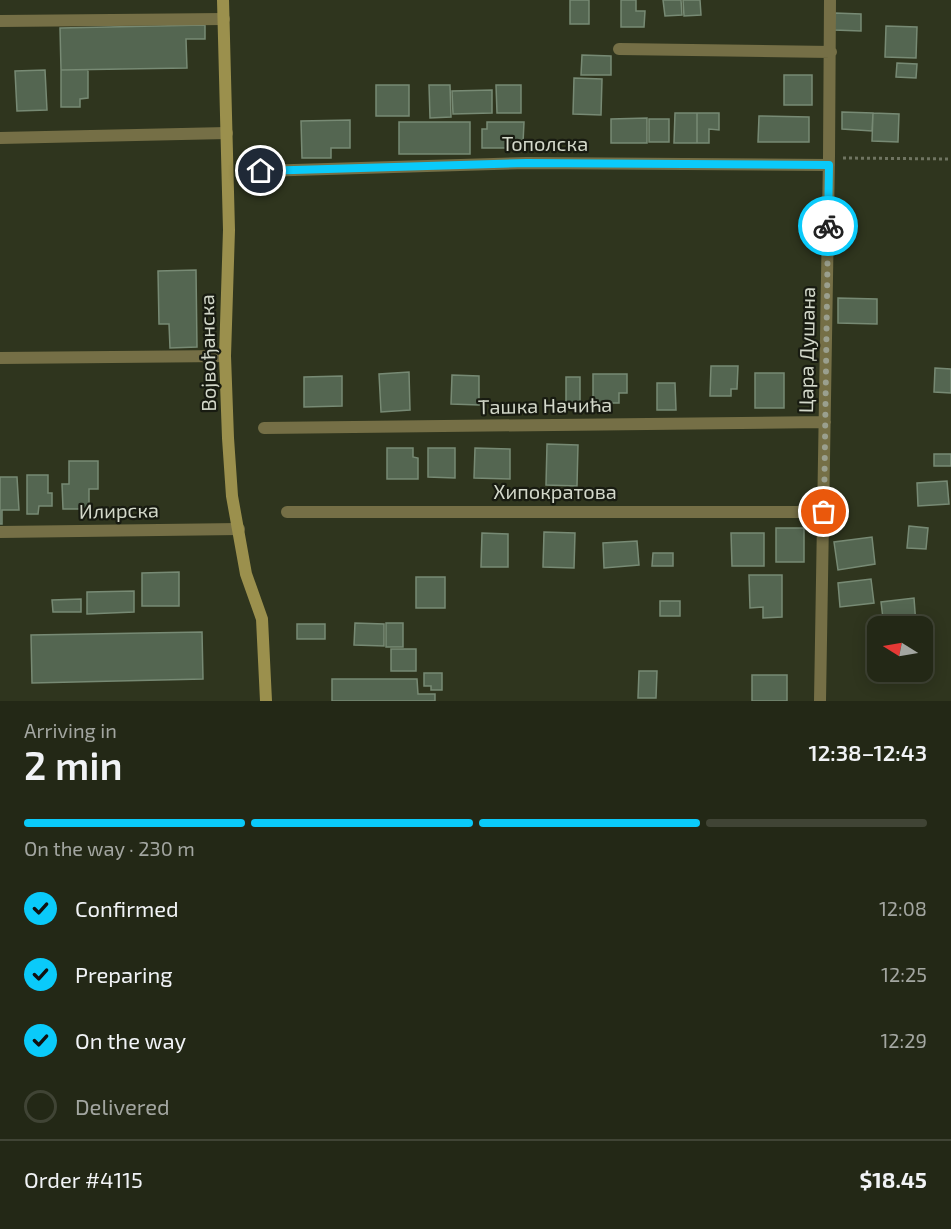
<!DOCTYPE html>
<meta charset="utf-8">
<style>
body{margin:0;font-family:"Exo 2",sans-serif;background:#2f3423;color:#f1f3f6;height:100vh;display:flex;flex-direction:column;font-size:22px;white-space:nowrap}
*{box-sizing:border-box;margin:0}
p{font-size:20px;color:#a3a6a1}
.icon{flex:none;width:33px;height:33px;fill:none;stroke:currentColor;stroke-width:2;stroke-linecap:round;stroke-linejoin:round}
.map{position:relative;height:701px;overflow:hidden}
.side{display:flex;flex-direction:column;background:#232816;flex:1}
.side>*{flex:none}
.needle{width:39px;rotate:281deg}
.buttons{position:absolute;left:867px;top:616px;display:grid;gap:12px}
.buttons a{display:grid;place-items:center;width:66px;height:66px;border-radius:12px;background:#232816;box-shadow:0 3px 15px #0003,0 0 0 2px #404435;font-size:30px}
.pin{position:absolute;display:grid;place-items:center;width:51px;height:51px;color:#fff;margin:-26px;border:3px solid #fff;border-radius:50%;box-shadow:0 2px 6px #0007}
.courier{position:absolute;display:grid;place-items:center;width:60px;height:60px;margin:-30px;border:4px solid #0acafa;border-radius:50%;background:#fff;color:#222;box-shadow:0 2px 8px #0007}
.summary em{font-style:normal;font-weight:600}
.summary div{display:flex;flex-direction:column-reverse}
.summary{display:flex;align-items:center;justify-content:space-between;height:102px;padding:0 24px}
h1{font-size:39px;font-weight:600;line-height:45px}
.bar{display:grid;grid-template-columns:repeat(4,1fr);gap:9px 6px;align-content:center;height:72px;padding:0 24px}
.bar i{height:8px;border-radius:4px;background:#404435}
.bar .on{background:#0acafa}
.bar p{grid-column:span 4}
.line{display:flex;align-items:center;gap:15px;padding:0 24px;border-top:2px solid #404435}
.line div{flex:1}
ol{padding:0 24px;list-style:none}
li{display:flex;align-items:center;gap:18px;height:66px}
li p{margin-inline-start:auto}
li .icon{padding:6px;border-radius:50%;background:#0acafa;color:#111;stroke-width:4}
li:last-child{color:#a3a6a1}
li i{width:33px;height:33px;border:3px solid #404435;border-radius:50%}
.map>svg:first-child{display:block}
.building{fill:#546651;stroke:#778a74;stroke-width:1.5}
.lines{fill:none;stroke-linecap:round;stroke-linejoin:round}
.path{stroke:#6f7461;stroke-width:3;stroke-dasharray:3 3;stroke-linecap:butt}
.street{stroke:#756f46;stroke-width:12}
.secondary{stroke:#9b904d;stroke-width:12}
.done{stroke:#9a9f8e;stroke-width:6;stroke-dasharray:0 10.8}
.route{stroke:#0acafa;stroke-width:8}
.labels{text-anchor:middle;stroke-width:4.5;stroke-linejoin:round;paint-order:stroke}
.street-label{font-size:20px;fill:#d3d8ca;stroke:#181b11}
</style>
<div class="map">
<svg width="951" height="701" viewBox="0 0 951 701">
<rect width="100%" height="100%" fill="#2f351e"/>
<path class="building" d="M570,0H589V24H570Z
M621,0H636V11H645L644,27H621Z
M663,0H681L682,15L665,16Z
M683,0H700L701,15L684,16Z
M835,13L861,14V31L834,30Z
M205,25V39H186L187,68L61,70L60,28Z
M886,26L917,27L916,58L885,57Z
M582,55L611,56V75H581Z
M897,63L917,64L916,78L896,77Z
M45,70L47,110L17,111L15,71Z
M61,70H88V98L80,99V107H61Z
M784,75H812V105H784Z
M574,78L602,79L601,115L573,114Z
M376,85H409V116H376Z
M429,85H450L451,117L430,118Z
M496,85H521V113H497Z
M492,90V113L453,114L452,91Z
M842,112L873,113L872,131L842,129Z
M675,113H697V143H674Z
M697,113H719V130L709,129V143H697Z
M873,113L899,114L898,142L872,141Z
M759,116L809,117V142H758Z
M647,118V143H611V119Z
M649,119H669V142H649Z
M350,120V148H331V158H302L301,121Z
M399,122H470V154H399Z
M487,122H524L523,143H509V148H482V129H487Z
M196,270L197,347L170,348L169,324H159L158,271Z
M838,298L877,299V324L838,323Z
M711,366H738L737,389H731V396H710Z
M935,368L951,369V393L934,392Z
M409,372L410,410L381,412L379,374Z
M755,373H784V408H755Z
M593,374H627V393H619V403H593Z
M452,375L479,376V405L451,404Z
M342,376V406L304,407V377Z
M566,377H580V402H566Z
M657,383H675L676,410H657Z
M547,444L578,445L577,486L546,485Z
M387,448H413V457L418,458V479H387Z
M428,448H455V478L428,477Z
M475,448L510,449V479L474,478Z
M934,454H951V466H934Z
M69,461H98V489H89V509H63L62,484H69Z
M27,475H48V493H52V506H39L38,514H27Z
M0,477H17L19,510H2V524H0Z
M947,481L949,504L918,506L917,483Z
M909,526L928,528L926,549L907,548Z
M776,528H804V562H776Z
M544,532L575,533L574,568L543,567Z
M482,533L508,534V567H481Z
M731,533H764V566H732Z
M872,537L875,564L838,570L834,542Z
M637,541L639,565L604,568L603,543Z
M653,553H673V566H652Z
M179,572V606H142V573Z
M749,575H782V617L763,618V607L750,608Z
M416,577H445V608H416Z
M871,579L874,603L840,607L838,583Z
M134,591V612L87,614V592Z
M914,598L916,625L884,627L881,602Z
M81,599V612H53L52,600Z
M660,601H680V616H660Z
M355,623L384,624V646L354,645Z
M386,623H403V647H386Z
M297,624H325V639H297Z
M202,632L203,679L32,683L31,635Z
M391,649H416V671H391Z
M639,671H657L656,698H638Z
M424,673H442V690H431V686H424Z
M752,675H787V701H752Z
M332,679H417L418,694H435V701H332Z"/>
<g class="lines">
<path class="path" d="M843,158L951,159"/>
<path class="street" d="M0,21L224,19
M619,49L831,52
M0,138L227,133
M261,171L526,163L829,165
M0,358L225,356
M264,428L825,422
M287,512H824
M0,532L239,529
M820,701L829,157L830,0"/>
<path class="secondary" d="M223,0L229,230L225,356L228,438L232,496L246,574L262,619L266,701"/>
</g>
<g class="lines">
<path class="done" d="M824,512L828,226"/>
<path class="route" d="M261,171L526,163L829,165L828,226"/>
</g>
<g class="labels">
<g class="street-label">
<text x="545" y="151">Тополска</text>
<text transform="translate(807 350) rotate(-89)" y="7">Цара Душана</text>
<text transform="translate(208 353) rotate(-91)" y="7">Војвођанска</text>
<text transform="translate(545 406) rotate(-1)" y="7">Ташка Начића</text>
<text x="555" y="499">Хипократова</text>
<text transform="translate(119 511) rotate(-1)" y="7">Илирска</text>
</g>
</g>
</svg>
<div class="buttons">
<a><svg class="needle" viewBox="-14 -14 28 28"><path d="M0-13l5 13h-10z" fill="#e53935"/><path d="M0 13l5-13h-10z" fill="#a3a6a1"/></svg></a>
</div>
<div class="pin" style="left:824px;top:512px;background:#ea580c"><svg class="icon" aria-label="bag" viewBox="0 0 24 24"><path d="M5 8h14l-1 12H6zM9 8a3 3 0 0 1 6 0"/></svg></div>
<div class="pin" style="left:261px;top:171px;background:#1f2937"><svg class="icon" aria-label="home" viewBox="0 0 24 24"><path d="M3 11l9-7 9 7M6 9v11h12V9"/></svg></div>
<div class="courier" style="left:828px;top:226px"><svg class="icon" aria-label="bike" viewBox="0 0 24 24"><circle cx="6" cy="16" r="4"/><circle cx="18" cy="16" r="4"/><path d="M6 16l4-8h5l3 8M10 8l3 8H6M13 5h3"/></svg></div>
</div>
<section class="side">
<div class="summary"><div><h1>2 min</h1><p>Arriving in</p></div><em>12:38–12:43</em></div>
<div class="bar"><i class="on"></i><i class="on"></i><i class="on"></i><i></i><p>On the way · 230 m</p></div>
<ol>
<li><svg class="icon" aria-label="check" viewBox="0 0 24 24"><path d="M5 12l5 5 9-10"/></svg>Confirmed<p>12:08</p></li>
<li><svg class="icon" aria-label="check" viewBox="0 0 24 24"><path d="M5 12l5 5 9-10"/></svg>Preparing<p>12:25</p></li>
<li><svg class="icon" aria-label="check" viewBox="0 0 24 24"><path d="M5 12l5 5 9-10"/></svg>On the way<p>12:29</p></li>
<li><i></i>Delivered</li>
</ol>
<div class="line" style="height:78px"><div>Order #4115</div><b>$18.45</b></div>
</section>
